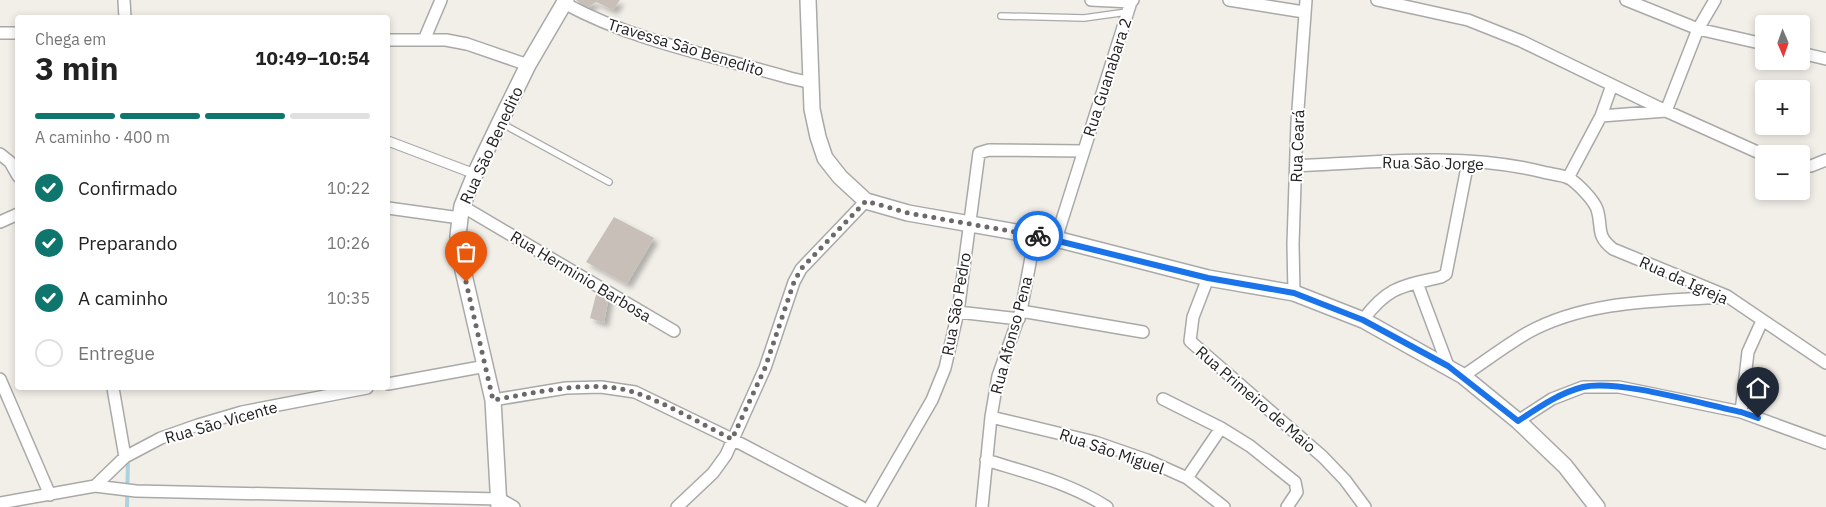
<!DOCTYPE html>
<html lang="pt">
<meta charset="utf-8">
<style>
body{margin:0;font-family:"IBM Plex Sans",sans-serif;background:#f6f6f6;color:#222;height:100vh;display:flex;flex-direction:column;font-size:19px;white-space:nowrap}
*{box-sizing:border-box;margin:0}
p{font-size:16px;color:#767676}
.icon{flex:none;width:28px;height:28px;fill:none;stroke:currentColor;stroke-width:2;stroke-linecap:round;stroke-linejoin:round}
.map{position:relative;flex:1;overflow:hidden}
.panel{position:absolute;left:15px;top:15px;width:375px;height:375px;display:flex;flex-direction:column;background:#fff;border-radius:5px;box-shadow:0 2px 8px #0003}
.panel>*{flex:none}
.needle{width:32px;rotate:178deg}
.fabs{position:absolute;left:1755px;top:15px;display:grid;gap:10px}
.fabs a{display:grid;place-items:center;width:55px;height:55px;border-radius:5px;background:#fff;box-shadow:0 2px 8px #0003;font-size:25px}
.pin{position:absolute;display:grid;place-items:center;width:42px;height:42px;color:#fff;margin:-51px -21px;border-radius:50% 50% 50% 0;rotate:-45deg;box-shadow:0 0 5px #0007}
.pin .icon{rotate:45deg}
.courier{position:absolute;display:grid;place-items:center;width:50px;height:50px;margin:-25px;border:4px solid #1a73e8;border-radius:50%;background:#fff;color:#222;box-shadow:0 1px 6px #0007}
.overview em{font-style:normal;font-weight:800}
.overview div{display:flex;flex-direction:column-reverse}
.overview{display:flex;align-items:center;justify-content:space-between;height:85px;padding:0 20px}
h1{font-size:32px;font-weight:800;line-height:38px}
.bar{display:grid;grid-template-columns:repeat(4,1fr);gap:8px 5px;align-content:center;height:60px;padding:0 20px}
.bar i{height:6px;border-radius:4px;background:#e0e0e0}
.bar .selected{background:#0f766e}
.bar p{grid-column:span 4}
ol{padding:0 20px;list-style:none}
li{display:flex;align-items:center;gap:15px;height:55px}
li p{margin-inline-start:auto}
li .icon{padding:5px;border-radius:50%;background:#0f766e;color:#fff;stroke-width:4}
li:last-child{color:#767676}
li i{width:28px;height:28px;border:2px solid #e0e0e0;border-radius:50%}
.map>svg:first-child{display:block}
.lines{fill:none;stroke-linecap:round;stroke-linejoin:round}
.stream{stroke:#aad3df;stroke-width:4}
.building{fill:#c7bfb8;filter:url(#shadow)}
.service-casing{stroke:#a9a9a9;stroke-width:8}
.pedestrian-casing{stroke:#a9a9a9;stroke-width:11}
.minor-casing{stroke:#a9a9a9;stroke-width:14}
.tertiary-casing{stroke:#a9a9a9;stroke-width:18}
.service{stroke:#fff;stroke-width:5.5}
.pedestrian{stroke:#fff;stroke-width:9}
.minor{stroke:#fff;stroke-width:11}
.tertiary{stroke:#fff;stroke-width:15}
.done{stroke:#6b6a68;stroke-width:5;stroke-dasharray:0 9}
.route{stroke:#1a73e8;stroke-width:6}
.labels{text-anchor:middle;stroke-width:4;stroke-linejoin:round;paint-order:stroke}
.street-label{font-size:16px;fill:#222;stroke:#fff}
</style>
<div class="map">
<svg width="1826" height="507" viewBox="0 0 1826 507">
<defs>
<filter id="shadow"><feDropShadow dx="4.5" dy="4.5" stdDeviation="2.5" flood-color="#0004"/></filter>
</defs>
<rect width="100%" height="100%" fill="#f2efe9"/>
<g class="lines">
<path class="stream" d="M127,507L128,459"/>
</g>
<path class="building" d="M576,0H620L613,10L596,2L586,9Z
M614,217L654,238L627,284L586,262Z
M597,291L609,296L604,323L590,318Z"/>
<g class="lines">
<defs>
<path id="service" d="M1001,16L1084,18L1127,12
M501,123L609,182"/>
<path id="pedestrian" d="M388,141L475,174"/>
<path id="minor" d="M124,0L125,18
M1091,0L1131,2L1133,0
M1229,0L1304,12
M1377,0L1468,20L1521,41L1666,111L1764,155
M1626,0L1698,29L1764,44
M564,3C633,41 714,56 790,78L812,83
M0,33H18
M388,40H446L467,44L528,65
M424,40L441,0
M1801,53L1826,59
M1601,116L1666,111L1698,29L1715,0
M0,154L10,162L18,176
M1296,166C1377,162 1463,152 1543,172C1550,174 1562,175 1569,178C1578,184 1593,199 1597,209C1603,228 1595,235 1613,249L1727,296L1826,363
M1801,166H1811L1826,160
M1568,178L1601,116L1612,85
M462,206L674,331
M388,208L460,218
M0,222L18,214
M1056,239L1131,2
M1208,278L1193,317L1190,341L1323,457L1345,480L1365,507
M1417,283L1448,366
M1294,293L1293,244L1297,123L1306,0
M1021,311L1143,332
M958,312L1019,319
M1363,320C1388,286 1403,286 1441,277L1446,274L1468,162
M1463,376C1484,362 1505,346 1527,333C1586,300 1659,301 1725,297
M0,379L50,495
M388,384L486,366
M113,388L125,457
M1163,399L1221,428L1250,446L1295,482L1297,492L1287,507
M493,400L566,388L601,387L635,392L732,439L861,507
M1741,412L1748,352L1762,321
M991,417L1095,442L1147,460L1187,478L1224,507
M1518,421L1552,399L1583,387H1619L1741,412L1826,443
M986,460C1028,473 1070,483 1107,507
M1187,478L1221,428
M95,486L136,491L500,499L514,507
M0,503L95,486L125,457L161,438L198,425L242,412L367,388
M677,507L713,473L726,455L765,368L794,282L801,269L866,201
M870,507L932,400L945,368L958,312L979,153L989,150L1083,151
M982,507L991,417L998,376L1021,311L1032,252"/>
<path id="tertiary" d="M808,0L812,109L818,137L825,158L840,177L866,201L908,213L1056,239L1208,278L1294,293L1363,320L1463,376L1518,421L1565,466L1597,507
M499,507L493,400L462,266L458,236L460,218L462,206L475,174L500,122L528,65L566,0"/>
</defs>
<use href="#service" class="service-casing"/>
<use href="#pedestrian" class="pedestrian-casing"/>
<use href="#minor" class="minor-casing"/>
<use href="#tertiary" class="tertiary-casing"/>
<use href="#service" class="service"/>
<use href="#pedestrian" class="pedestrian"/>
<use href="#minor" class="minor"/>
<use href="#tertiary" class="tertiary"/>
</g>
<g class="lines">
<path class="done" d="M466,282L493,400C535,393 594,378 636,393C666,403 703,425 732,439L765,368L794,282L801,269L866,201L908,213L1038,236"/>
<path class="route" d="M1038,236L1208,278L1294,293L1363,320L1448,366L1518,421C1538,408 1559,393 1583,387C1618,379 1702,404 1741,412L1758,418"/>
</g>
<g class="labels">
<g class="street-label">
<text transform="translate(686 47) rotate(17)" y="6">Travessa São Benedito</text>
<text transform="translate(1107 77) rotate(-72)" y="6">Rua Guanabara 2</text>
<text transform="translate(491 145) rotate(-65)" y="6">Rua São Benedito</text>
<text transform="translate(1297 146) rotate(-88)" y="6">Rua Ceará</text>
<text transform="translate(1433 163) rotate(1)" y="6">Rua São Jorge</text>
<text transform="translate(581 276) rotate(31)" y="6">Rua Herminio Barbosa</text>
<text transform="translate(1684 280) rotate(24)" y="6">Rua da Igreja</text>
<text transform="translate(956 304) rotate(-80)" y="6">Rua São Pedro</text>
<text transform="translate(1011 335) rotate(-75)" y="6">Rua Afonso Pena</text>
<text transform="translate(1256 399) rotate(41)" y="6">Rua Primeiro de Maio</text>
<text transform="translate(221 422) rotate(-16)" y="6">Rua São Vicente</text>
<text transform="translate(1112 451) rotate(19)" y="6">Rua São Miguel</text>
</g>
</g>
</svg>
<div class="fabs">
<a><svg class="needle" viewBox="-14 -14 28 28"><path d="M0-13l5 13h-10z" fill="#e53935"/><path d="M0 13l5-13h-10z" fill="#767676"/></svg></a>
<a>+</a>
<a>−</a>
</div>
<div class="pin" style="left:466px;top:282px;background:#ea580c"><svg class="icon" aria-label="bag" viewBox="0 0 24 24"><path d="M5 8h14l-1 12H6zM9 8a3 3 0 0 1 6 0"/></svg></div>
<div class="pin" style="left:1758px;top:418px;background:#1f2937"><svg class="icon" aria-label="home" viewBox="0 0 24 24"><path d="M3 11l9-7 9 7M6 9v11h12V9"/></svg></div>
<div class="courier" style="left:1038px;top:236px"><svg class="icon" aria-label="bike" viewBox="0 0 24 24"><circle cx="6" cy="16" r="4"/><circle cx="18" cy="16" r="4"/><path d="M6 16l4-8h5l3 8M10 8l3 8H6M13 5h3"/></svg></div>
<section class="panel">
<div class="overview"><div><h1>3 min</h1><p>Chega em</p></div><em>10:49–10:54</em></div>
<div class="bar"><i class="selected"></i><i class="selected"></i><i class="selected"></i><i></i><p>A caminho · 400 m</p></div>
<ol>
<li><svg class="icon" aria-label="check" viewBox="0 0 24 24"><path d="M5 12l5 5 9-10"/></svg>Confirmado<p>10:22</p></li>
<li><svg class="icon" aria-label="check" viewBox="0 0 24 24"><path d="M5 12l5 5 9-10"/></svg>Preparando<p>10:26</p></li>
<li><svg class="icon" aria-label="check" viewBox="0 0 24 24"><path d="M5 12l5 5 9-10"/></svg>A caminho<p>10:35</p></li>
<li><i></i>Entregue</li>
</ol>
</section>
</div>
